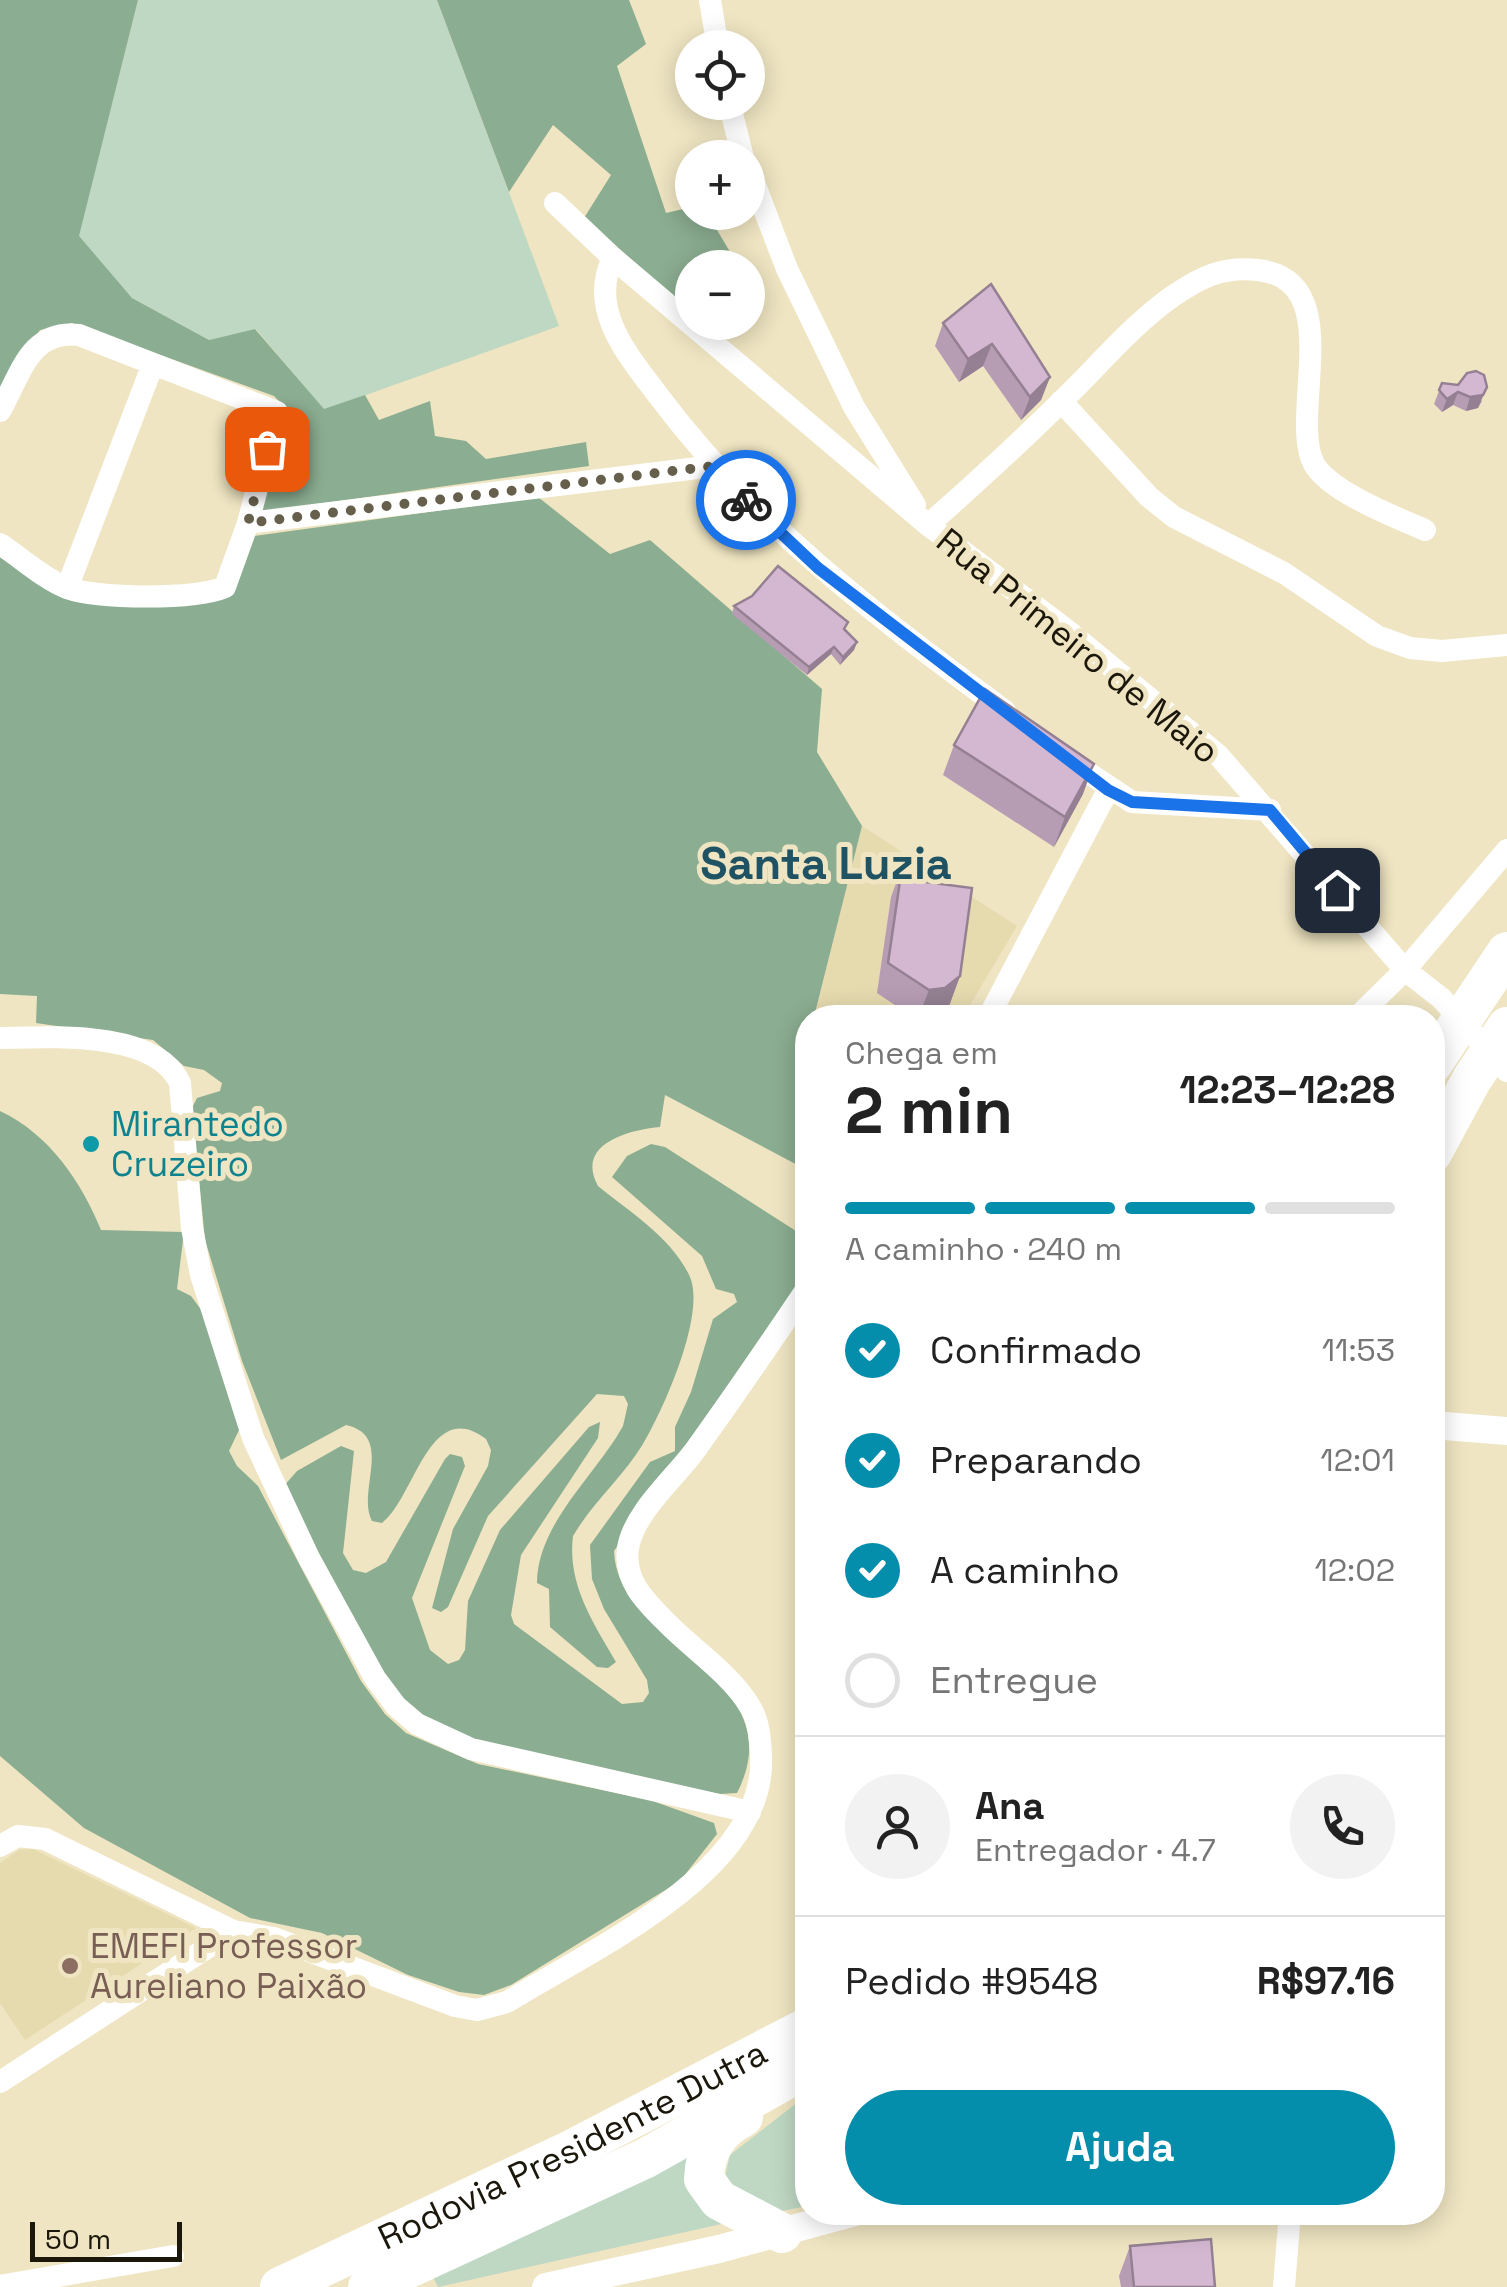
<!DOCTYPE html>
<html lang="pt">
<meta charset="utf-8">
<style>
body{margin:0;font-family:"Space Grotesk",sans-serif;background:#f2f2f2;color:#222;height:100vh;display:flex;flex-direction:column;font-size:38px;white-space:nowrap}
*{box-sizing:border-box;margin:0}
p{font-size:32px;color:#767676}
.icon{flex:none;width:55px;height:55px;fill:none;stroke:currentColor;stroke-width:2;stroke-linecap:round;stroke-linejoin:round}
.map{position:relative;flex:1;overflow:hidden}
.drawer{position:absolute;left:795px;top:1005px;width:650px;height:1220px;display:flex;flex-direction:column;background:#fff;border-radius:40px;box-shadow:0 5px 25px #0003}
.drawer>*{flex:none}
.fabs{position:absolute;left:675px;top:30px;display:grid;gap:20px}
.fabs a{display:grid;place-items:center;width:90px;height:90px;border-radius:50%;background:#fff;box-shadow:0 5px 25px #0003;font-size:50px}
.scale{position:absolute;left:30px;bottom:25px;width:152px;box-sizing:border-box;padding-left:10px;border:5px solid #1b170b;border-top:0;font-size:28px;line-height:35px;white-space:nowrap;color:#1b170b;-webkit-text-stroke:8px #efe5c2;paint-order:stroke}
.pin{position:absolute;display:grid;place-items:center;width:85px;height:85px;color:#fff;margin:-42px;border-radius:20px;box-shadow:0 5px 15px #0006}
.courier{position:absolute;display:grid;place-items:center;width:100px;height:100px;margin:-50px;border:8px solid #1a73e8;border-radius:50%;background:#fff;color:#222;box-shadow:0 2px 12px #0007}
.summary em{font-style:normal;font-weight:700}
.summary div{display:flex;flex-direction:column-reverse}
.summary{display:flex;align-items:center;justify-content:space-between;height:170px;padding:0 50px}
h1{font-size:65px;font-weight:700;line-height:75px}
.bar{display:grid;grid-template-columns:repeat(4,1fr);gap:15px 10px;align-content:center;height:120px;padding:0 50px}
.bar i{height:12px;border-radius:8px;background:#e0e0e0}
.bar .current{background:#058dac}
.bar p{grid-column:span 4}
.line{display:flex;align-items:center;gap:25px;padding:0 50px;border-top:2px solid #e0e0e0}
.line div{flex:1}
.round{display:grid;place-items:center;flex:none;width:105px;height:105px;border-radius:52px;background:#f2f2f2}
ol{padding:0 50px;list-style:none}
li{display:flex;align-items:center;gap:30px;height:110px}
li p{margin-inline-start:auto}
li .icon{padding:10px;border-radius:50%;background:#058dac;color:#fff;stroke-width:4}
li:last-child{color:#767676}
li i{width:55px;height:55px;border:5px solid #e0e0e0;border-radius:50%}
.button{display:flex;gap:20px;margin-top:auto;padding:20px 50px}
.button a{flex:1;height:115px;border-radius:60px;background:#058dac;color:#fff;font-size:40px;font-weight:700;line-height:115px;text-align:center}
.map>svg:first-child{display:block}
.built{fill:#e6daaf}
.green{fill:#bed8c3}
.forest{fill:#8bad91}
.lines{fill:none;stroke-linecap:round;stroke-linejoin:round}
.minor{stroke:#fff;stroke-width:22}
.tertiary{stroke:#fff;stroke-width:28}
.motorway{stroke:#fff;stroke-width:40}
.wall{fill:#b69db4}
.shaded-wall{fill:#948092}
.building{fill:#d4b7d1;stroke:#948092;stroke-width:2.5}
.done{stroke:#655f4b;stroke-width:10;stroke-dasharray:0 18}
.route{stroke:#1a73e8;stroke-width:12}
.culture-dot{fill:#0f9aa8;stroke:#efe5c2;stroke-width:4}
.education-dot{fill:#8d6e63;stroke:#efe5c2;stroke-width:4}
.labels{text-anchor:middle;stroke-width:10;stroke-linejoin:round;paint-order:stroke}
.street-label{font-size:35px;fill:#1b170b;stroke:#efe5c2}
.culture-label{font-size:35px;fill:#0d838f;stroke:#efe5c2;text-anchor:start}
.education-label{font-size:35px;fill:#785e54;stroke:#efe5c2;text-anchor:start}
.district-label{font-size:45px;font-weight:bold;fill:#1f5363;stroke:#efe5c2}
</style>
<div class="map">
<svg width="1507" height="2287" viewBox="0 0 1507 2287">
<rect width="100%" height="100%" fill="#efe5c2"/>
<path class="built" d="M862,826L1017,926L963,1017L814,1018Z
M33,1849L196,1928L25,2040L0,2003V1863L19,1850Z"/>
<path class="green" d="M138,0H437L559,326L324,410L256,329L209,340L132,298L78,237Z
M807,2095V2206L762,2215L725,2177L730,2155Z
M691,2151C677,2194 691,2200 726,2223L438,2287L432,2275Z"/>
<path class="forest" d="M0,0H138L79,236L132,298L209,340L255,329L324,409L365,395L379,420L430,401L435,436L466,441L486,459L586,442L589,466L261,512L289,419L286,408L274,396L72,323L40,330L0,388Z
M437,0H629L646,44L617,66L666,213L692,207V212L707,213L739,267L692,268V313L584,218L611,175L553,125L509,192Z
M538,497L610,554L650,540L822,689L817,752L862,826L814,1017L808,1018L807,1043L798,1079L807,1082L805,1169L665,1095L660,1127C628,1130 575,1144 598,1186C630,1212 673,1239 690,1277C706,1315 663,1411 643,1444C623,1477 593,1502 573,1536C567,1584 593,1622 616,1662L608,1668L597,1667L550,1627L549,1589L537,1583C537,1524 596,1475 623,1426L628,1404L624,1396L597,1394L488,1516L448,1607L441,1612L432,1608L453,1529L488,1466L491,1450L486,1439C429,1396 415,1498 382,1523L372,1521C356,1491 395,1436 346,1425L281,1460L242,1361L205,1240L192,1108L197,1098L220,1091L222,1083L204,1070L184,1066L153,1040L36,1023L37,996L0,994V557L51,589L218,600L254,536Z
M0,1111C49,1134 81,1181 101,1230L184,1232L177,1289L191,1296L202,1311L240,1428L229,1451L237,1466L258,1486L361,1681L385,1714L406,1733L478,1764L650,1800L714,1823L717,1834L680,1881L511,1985L484,1995L459,1992L408,1975L322,1933L250,1918L84,1828L0,1756Z
M651,1144L665,1147L807,1238V1271L614,1551C617,1646 797,1674 737,1793L719,1794L480,1742L428,1719L393,1690L283,1487L297,1471L341,1446L354,1451L343,1553L353,1570L366,1573L386,1562L445,1459L450,1454L462,1457L465,1466L412,1598L430,1650L448,1664L459,1660L465,1650L468,1601L500,1530L589,1427L600,1422L598,1438L521,1555L511,1615L514,1624L622,1704L643,1702L649,1693L647,1680L604,1609L592,1579L590,1545L650,1462L675,1451V1427L691,1392L713,1319L737,1302L734,1294L716,1289L702,1256L612,1177L627,1156Z"/>
<g class="lines">
<path class="minor" d="M710,0L718,48
M729,102L743,158
M748,167L787,269L854,407L915,505
M555,203L613,258L928,525L1068,631L1218,755L1405,970L1441,998L1507,1071
M613,258C588,309 627,354 657,394C755,525 874,614 1005,711
M1061,401L1149,497L1174,517L1284,573L1377,636L1410,648L1442,651L1507,645
M0,411C21,374 30,329 79,335L277,412L248,523L225,587C194,600 99,599 67,588C44,579 20,557 0,544
M248,523L714,466
M928,525C978,481 1026,437 1073,390C1105,358 1136,322 1173,296C1201,277 1223,266 1258,270C1349,280 1288,416 1314,464C1330,492 1395,517 1425,530
M67,588L153,364
M1066,758L1132,802L1270,810
M988,1018L1108,790
M1356,1018L1405,970L1507,850
M0,1038C51,1037 156,1030 180,1083L192,1228L201,1275L253,1438L309,1558L375,1678L396,1706L417,1724L471,1749L750,1812
M0,1846L18,1836L45,1839L233,1931L274,1938L455,2006L477,2010L507,2002C590,1950 767,1872 761,1756C760,1738 759,1720 749,1705C731,1675 694,1650 669,1625C648,1604 623,1582 628,1548C634,1512 675,1478 696,1449C734,1396 771,1342 808,1287
M0,2082L233,1931
M0,2286L173,2256
M1284,2287L1290,2212"/>
<path class="tertiary" d="M1432,1425L1507,1431
M546,2287L719,2249L855,2212"/>
<g class="motorway">
<path d="M1432,1064L1507,952"/>
<path d="M1432,1153L1472,1079L1507,1027"/>
<path d="M743,2117C718,2130 705,2150 704,2179L719,2200L782,2233"/>
<path id="s1" d="M280,2287L571,2150L808,2027"/>
<path d="M368,2287L646,2158L808,2067"/>
</g>
</g>
<path class="wall" d="M991,284L1050,377L1041,400L1021,420L983,366L959,382L935,346L943,323Z
M1442,383L1458,385L1482,401L1478,408L1466,411L1453,405L1442,412L1434,404Z
M734,606L845,630L857,642L854,650L840,665L831,654L807,675L732,614Z
M954,745L1083,794L1054,847L943,775Z
M902,867L960,976L949,1006L935,1018H914L877,993L891,897Z
M1130,2246L1215,2287H1121L1119,2276Z"/>
<path class="shaded-wall" d="M992,344L983,366L959,382L968,359Z
M1050,377L1041,400L1021,420L1030,397Z
M1487,387L1478,408L1466,411L1470,397Z
M1458,392L1453,405L1442,412L1447,399Z
M857,642L854,650L840,665L843,657Z
M834,647L831,654L807,675L809,667Z
M1094,764L1083,794L1054,847L1065,817Z
M960,976L949,1006L935,1018H918L929,990Z"/>
<path class="building" d="M991,284L1050,377L1030,397L992,344L968,359L943,323Z
M1476,371L1484,375L1487,387L1483,395L1470,397L1458,392L1447,399L1439,390L1442,383L1458,385L1467,373Z
M778,566L848,622L844,629L857,642L843,657L834,647L809,667L734,606L752,596Z
M985,689L1094,764L1065,817L954,745Z
M902,867L926,882L972,888L960,976L945,988L929,990L888,963Z
M1211,2239L1215,2287H1134L1130,2246Z"/>
<g class="lines">
<path class="done" d="M267,449L248,523L714,466L746,500"/>
<path class="route" d="M746,500L818,568L1108,790L1132,802L1270,810L1337,890"/>
</g>
<circle class="culture-dot" cx="91" cy="1144" r="10"/>
<circle class="education-dot" cx="70" cy="1966" r="10"/>
<g class="labels">
<g class="street-label">
<text transform="translate(1078 646) rotate(39)" y="12">Rua Primeiro de Maio</text>
<text dy="12" stroke="none"><textPath href="#s1" startOffset="325">Rodovia Presidente Dutra</textPath></text>
</g>
<g class="culture-label">
<text x="111" y="1136">Mirantedo<tspan x="111" dy="40">Cruzeiro</tspan></text>
</g>
<g class="education-label">
<text x="90" y="1958">EMEFI Professor<tspan x="90" dy="40">Aureliano Paixão</tspan></text>
</g>
<g class="district-label">
<text x="826" y="879">Santa Luzia</text>
</g>
</g>
</svg>
<div class="fabs">
<a><svg class="icon" aria-label="locate" viewBox="0 0 24 24"><circle cx="12" cy="12" r="6"/><path d="M12 2v4M12 18v4M2 12h4M18 12h4"/></svg></a>
<a>+</a>
<a>−</a>
</div>
<div class="scale">50 m</div>
<div class="pin" style="left:267px;top:449px;background:#ea580c"><svg class="icon" aria-label="bag" viewBox="0 0 24 24"><path d="M5 8h14l-1 12H6zM9 8a3 3 0 0 1 6 0"/></svg></div>
<div class="pin" style="left:1337px;top:890px;background:#1f2937"><svg class="icon" aria-label="home" viewBox="0 0 24 24"><path d="M3 11l9-7 9 7M6 9v11h12V9"/></svg></div>
<div class="courier" style="left:746px;top:500px"><svg class="icon" aria-label="bike" viewBox="0 0 24 24"><circle cx="6" cy="16" r="4"/><circle cx="18" cy="16" r="4"/><path d="M6 16l4-8h5l3 8M10 8l3 8H6M13 5h3"/></svg></div>
<section class="drawer">
<div class="summary"><div><h1>2 min</h1><p>Chega em</p></div><em>12:23–12:28</em></div>
<div class="bar"><i class="current"></i><i class="current"></i><i class="current"></i><i></i><p>A caminho · 240 m</p></div>
<ol>
<li><svg class="icon" aria-label="check" viewBox="0 0 24 24"><path d="M5 12l5 5 9-10"/></svg>Confirmado<p>11:53</p></li>
<li><svg class="icon" aria-label="check" viewBox="0 0 24 24"><path d="M5 12l5 5 9-10"/></svg>Preparando<p>12:01</p></li>
<li><svg class="icon" aria-label="check" viewBox="0 0 24 24"><path d="M5 12l5 5 9-10"/></svg>A caminho<p>12:02</p></li>
<li><i></i>Entregue</li>
</ol>
<div class="line" style="height:180px"><a class="round"><svg class="icon" aria-label="person" viewBox="0 0 24 24"><circle cx="12" cy="8" r="4"/><path d="M4 21q1-7 8-7t8 7"/></svg></a><div><b>Ana</b><p>Entregador · 4.7</p></div><a class="round"><svg class="icon" aria-label="phone" viewBox="0 0 24 24"><path d="M5 4h4l2 5-3 2q2 4 5 5l2-3 5 2v4C11 20 4 13 5 4z"/></svg></a></div>
<div class="line" style="height:130px"><div>Pedido #9548</div><b>R$97.16</b></div>
<div class="button"><a>Ajuda</a></div>
</section>
</div>
